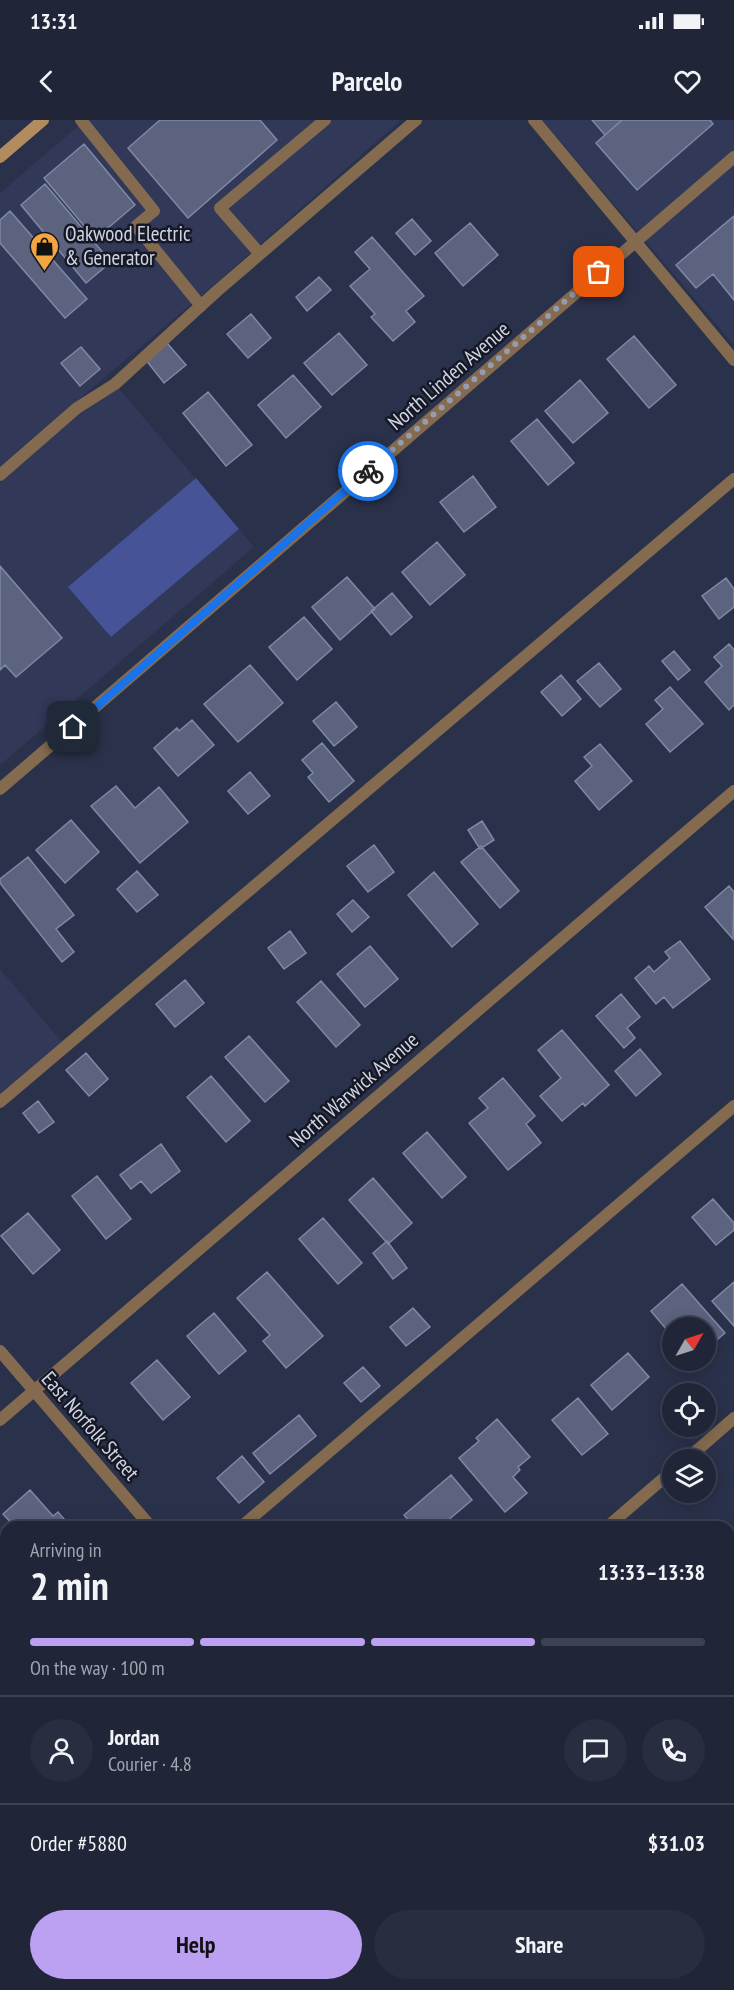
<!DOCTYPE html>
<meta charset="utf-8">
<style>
body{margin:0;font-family:"PT Sans Narrow",sans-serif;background:#282d40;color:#f1f3f6;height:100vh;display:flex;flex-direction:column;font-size:22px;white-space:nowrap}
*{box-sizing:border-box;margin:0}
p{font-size:20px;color:#a2a5ae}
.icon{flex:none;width:33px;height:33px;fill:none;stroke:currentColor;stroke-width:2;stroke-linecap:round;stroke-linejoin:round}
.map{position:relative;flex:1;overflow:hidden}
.sheet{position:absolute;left:0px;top:1401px;width:735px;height:470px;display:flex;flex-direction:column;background:#202538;border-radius:18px 18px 0 0;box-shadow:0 3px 15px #0003,0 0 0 2px #3d4253}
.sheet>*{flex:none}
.needle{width:39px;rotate:51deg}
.controls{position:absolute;left:662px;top:1197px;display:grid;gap:12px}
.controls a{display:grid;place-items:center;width:54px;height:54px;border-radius:50%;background:#202538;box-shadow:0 3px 15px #0003,0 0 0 2px #3d4253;font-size:30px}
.pin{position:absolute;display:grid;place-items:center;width:51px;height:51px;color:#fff;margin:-26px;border-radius:12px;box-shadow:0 3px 9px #0006}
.courier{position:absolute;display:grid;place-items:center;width:60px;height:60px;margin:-30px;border:4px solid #1a73e8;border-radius:50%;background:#fff;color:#222;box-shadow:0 2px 8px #0007}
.head em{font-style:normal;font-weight:600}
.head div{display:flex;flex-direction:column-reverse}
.head{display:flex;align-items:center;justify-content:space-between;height:102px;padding:0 30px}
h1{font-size:39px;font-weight:600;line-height:45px}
.bar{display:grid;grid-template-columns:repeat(4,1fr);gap:9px 6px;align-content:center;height:72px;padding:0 30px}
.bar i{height:8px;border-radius:4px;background:#3d4253}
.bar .on{background:#bca0f2}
.bar p{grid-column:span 4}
.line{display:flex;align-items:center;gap:15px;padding:0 30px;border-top:2px solid #3d4253}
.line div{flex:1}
.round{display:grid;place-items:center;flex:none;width:63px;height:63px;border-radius:32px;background:#282d40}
.cta{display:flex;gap:12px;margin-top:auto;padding:12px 30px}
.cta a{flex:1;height:69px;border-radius:36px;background:#bca0f2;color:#111;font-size:24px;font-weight:600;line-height:69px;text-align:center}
.cta a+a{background:#282d40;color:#f1f3f6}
.status{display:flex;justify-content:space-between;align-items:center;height:42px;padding:0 30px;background:#202538;direction:ltr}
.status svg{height:16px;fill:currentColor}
header{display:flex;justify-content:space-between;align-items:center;height:78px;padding:0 30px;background:#202538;font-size:27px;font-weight:600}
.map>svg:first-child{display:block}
.built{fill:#313858}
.green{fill:#465497}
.building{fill:#5b637f;stroke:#7f88a6;stroke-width:1.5}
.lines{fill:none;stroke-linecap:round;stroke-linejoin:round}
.service{stroke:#846b50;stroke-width:12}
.minor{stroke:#846b50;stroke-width:12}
.secondary{stroke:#b28b5e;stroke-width:12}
.done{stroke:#969caf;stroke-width:6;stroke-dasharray:0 10.8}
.route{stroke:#1a73e8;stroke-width:8}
.labels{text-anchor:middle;stroke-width:5;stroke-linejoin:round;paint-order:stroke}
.poi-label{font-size:21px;fill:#d0d5e5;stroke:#161925;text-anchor:start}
.street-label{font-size:21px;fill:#d0d5e5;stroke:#161925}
</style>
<div class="status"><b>13:31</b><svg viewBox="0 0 49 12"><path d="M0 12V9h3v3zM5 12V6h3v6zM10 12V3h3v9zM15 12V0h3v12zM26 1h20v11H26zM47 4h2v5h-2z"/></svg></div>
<header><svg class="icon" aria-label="back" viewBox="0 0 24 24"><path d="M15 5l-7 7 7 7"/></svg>Parcelo<svg class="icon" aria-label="heart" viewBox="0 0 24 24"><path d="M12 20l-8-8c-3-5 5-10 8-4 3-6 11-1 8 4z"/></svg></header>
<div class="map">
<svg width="734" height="1870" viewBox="0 0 734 1870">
<rect width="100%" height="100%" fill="#2a314a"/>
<path class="built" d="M85,0H401L222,158L0,346V73Z
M542,0H734V225Z
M115,264L254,427L0,645V362Z
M0,849L63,923L0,977Z"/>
<path class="green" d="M196,358L239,409L111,517L68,467Z"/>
<path class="building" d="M160,0H260L277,20L188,98L128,28Z
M592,0H622L605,15Z
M622,0H710L713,4L637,70L596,23Z
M84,24L135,85L95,119L44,58Z
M45,64L111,142L86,163L21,85Z
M10,91L87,179L65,198L0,123V100Z
M734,96V180L713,154L696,168L676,145Z
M412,99L431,121L415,135L396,113Z
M470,103L498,135L463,166L435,133Z
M372,117L424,176L406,191L415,202L393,221L371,197L375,194L350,166L370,149L355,132Z
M319,157L331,170L307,191L296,177Z
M251,194L271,218L248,238L227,214Z
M339,213L367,245L332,275L304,243Z
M634,216L676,265L649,288L607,239Z
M167,223L186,245L164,263L146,240Z
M81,227L100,249L80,266L61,243Z
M293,255L321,287L286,318L258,285Z
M580,260L608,293L573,323L545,291Z
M208,272L252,325L226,346L183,293Z
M537,299L574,343L548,365L511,321Z
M473,356L496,387L464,412L440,382Z
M437,422L465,455L430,485L402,452Z
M0,446L62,518L16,557L5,545L0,550Z
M347,457L375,489L340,520L312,487Z
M726,458L734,469V487L719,499L702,476Z
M392,473L412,497L391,515L371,491Z
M304,497L332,529L297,560L269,527Z
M729,524L734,530V585L729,590L705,562L722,546L714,537Z
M674,531L690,550L678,560L662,541Z
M599,543L621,569L600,587L577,561Z
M250,545L283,583L238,622L204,584Z
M561,555L581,579L562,596L541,572Z
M670,567L703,604L670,632L646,604L663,589L655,580Z
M336,582L357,607L334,626L313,601Z
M192,600L214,625L178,656L154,628L177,608L179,611Z
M322,623L354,661L329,682L308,657L313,653L302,640Z
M600,624L632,661L599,690L575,661L592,646L584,637Z
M250,652L270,676L248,694L228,671Z
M116,666L135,688L159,667L188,702L140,743L91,686Z
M71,700L99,732L65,763L36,730Z
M482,701L494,720L480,729L468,710Z
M374,725L394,752L368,772L347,746Z
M481,726L519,771L500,788L461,742Z
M28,737L74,795L56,809L74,832L62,842L0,763V759Z
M137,751L158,775L137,792L117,769Z
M434,752L478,804L452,827L408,775Z
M729,766L734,772L733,819L705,787Z
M353,780L369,797L352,812L337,794Z
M290,811L306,833L284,849L268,828Z
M680,821L710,859L673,888L664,877L656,884L635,858L649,846L654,852L670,838L665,832Z
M370,826L398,859L365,887L337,854Z
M185,860L204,883L175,907L156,884Z
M321,861L360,905L336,927L297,882Z
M621,874L640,897L627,908L635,918L624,928L596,896Z
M562,910L609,965L585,986L583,983L562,1001L540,976L561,958L538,930Z
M249,916L289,961L265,982L225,937Z
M640,929L661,954L636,976L615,951Z
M86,933L108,959L89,976L66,950Z
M211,956L250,1001L226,1022L187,977Z
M503,958L535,996L526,1004L541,1023L508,1050L469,1003L488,988L479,978Z
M38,981L54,1002L39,1013L23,993Z
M427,1012L466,1057L442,1078L403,1033Z
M161,1024L180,1051L151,1073L141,1061L131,1069L120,1055Z
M97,1056L131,1099L106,1119L72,1076Z
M373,1058L412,1103L388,1124L349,1080Z
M713,1079L734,1103V1110L716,1125L692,1097Z
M28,1093L60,1130L33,1154L1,1116Z
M323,1098L362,1143L338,1164L299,1119Z
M387,1121L407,1148L393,1159L373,1133Z
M267,1152L323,1216L286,1248L263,1221L270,1215L237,1178Z
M734,1162V1206L712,1181Z
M682,1164L725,1213L705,1230V1208H672V1216L651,1191Z
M413,1188L430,1207L406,1226L390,1207Z
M214,1193L246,1231L219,1254L187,1216Z
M628,1233L649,1257L612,1290L591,1265Z
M157,1240L190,1277L163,1300L131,1263Z
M363,1247L380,1266L361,1282L344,1263Z
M578,1278L608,1314L582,1335L552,1300Z
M299,1295L316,1316L270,1354L253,1333Z
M497,1299L530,1337L518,1347L520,1350L513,1357L527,1373L505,1392L459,1338L479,1321L476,1318Z
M242,1336L264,1362L239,1383L217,1358Z
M451,1355L472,1380L440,1407H414L404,1395Z
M30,1370L53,1396L58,1392L71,1407H15L3,1394Z
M0,1417L6,1424V1499L0,1492Z
M734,1524V1558L729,1552V1529Z
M6,1782V1828L0,1833V1787Z
M206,1864H285L290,1870H207L204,1866Z"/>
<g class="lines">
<path class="service" d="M81,0L154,91L136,106L201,186
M534,0L734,240
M260,134L220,88L325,0
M0,355L77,288L115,264L217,171L416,0
M0,982L734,359
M241,1407L734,986
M0,1614L6,1609"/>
<path class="minor" d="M0,669L734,37
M0,1231L151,1407
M0,1300L734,671
M686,1340L734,1298
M607,1407L672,1351
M546,1864L550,1870
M67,1870L73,1864
M722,1870L729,1864"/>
<path class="secondary" d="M0,37L43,0"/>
</g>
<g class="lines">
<path class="done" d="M368,351L599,152"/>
<path class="route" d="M73,607L368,351"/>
</g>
<defs>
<symbol id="shop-pin" viewBox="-11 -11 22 30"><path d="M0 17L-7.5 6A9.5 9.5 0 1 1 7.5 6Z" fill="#f2a541" stroke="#161925"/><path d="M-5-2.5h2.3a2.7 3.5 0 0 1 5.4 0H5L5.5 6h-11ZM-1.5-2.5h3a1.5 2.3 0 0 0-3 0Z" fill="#111"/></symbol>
</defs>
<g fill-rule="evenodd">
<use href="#shop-pin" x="28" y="110" width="33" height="45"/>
</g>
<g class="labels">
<g class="poi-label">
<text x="65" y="121">Oakwood Electric<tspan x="65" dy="24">&amp; Generator</tspan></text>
</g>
<g class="street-label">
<text transform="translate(449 256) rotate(-41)" y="7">North Linden Avenue</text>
<text transform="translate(354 970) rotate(-41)" y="7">North Warwick Avenue</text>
<text transform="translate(90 1306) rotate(49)" y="7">East Norfolk Street</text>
</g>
</g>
</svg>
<div class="controls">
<a><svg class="needle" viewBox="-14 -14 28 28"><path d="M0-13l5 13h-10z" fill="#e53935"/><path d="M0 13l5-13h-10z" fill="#a2a5ae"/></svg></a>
<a><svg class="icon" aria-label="locate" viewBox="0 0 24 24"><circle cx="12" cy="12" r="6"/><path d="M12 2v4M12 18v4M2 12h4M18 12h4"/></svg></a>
<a><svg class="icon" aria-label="layers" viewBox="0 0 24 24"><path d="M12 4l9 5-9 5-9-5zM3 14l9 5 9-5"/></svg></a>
</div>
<div class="pin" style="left:599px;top:152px;background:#ea580c"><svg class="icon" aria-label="bag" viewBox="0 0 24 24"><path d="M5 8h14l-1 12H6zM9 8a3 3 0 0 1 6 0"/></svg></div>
<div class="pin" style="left:73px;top:607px;background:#1f2937"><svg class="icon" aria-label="home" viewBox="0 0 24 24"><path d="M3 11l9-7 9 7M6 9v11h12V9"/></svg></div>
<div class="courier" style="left:368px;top:351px"><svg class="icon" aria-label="bike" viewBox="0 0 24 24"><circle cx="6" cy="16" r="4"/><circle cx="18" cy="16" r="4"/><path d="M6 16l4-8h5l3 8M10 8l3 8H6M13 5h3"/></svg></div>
<section class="sheet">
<div class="head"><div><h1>2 min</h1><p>Arriving in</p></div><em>13:33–13:38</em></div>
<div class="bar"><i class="on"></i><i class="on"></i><i class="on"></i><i></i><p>On the way · 100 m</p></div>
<div class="line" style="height:108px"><a class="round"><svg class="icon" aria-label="person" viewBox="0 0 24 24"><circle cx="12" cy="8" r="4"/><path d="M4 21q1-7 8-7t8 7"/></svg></a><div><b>Jordan</b><p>Courier · 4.8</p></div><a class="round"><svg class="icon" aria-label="chat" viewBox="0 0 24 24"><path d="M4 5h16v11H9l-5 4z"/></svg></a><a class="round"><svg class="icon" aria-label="phone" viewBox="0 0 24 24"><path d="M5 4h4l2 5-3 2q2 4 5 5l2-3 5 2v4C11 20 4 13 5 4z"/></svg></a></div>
<div class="line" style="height:78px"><div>Order #5880</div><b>$31.03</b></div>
<div class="cta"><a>Help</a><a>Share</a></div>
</section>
</div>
